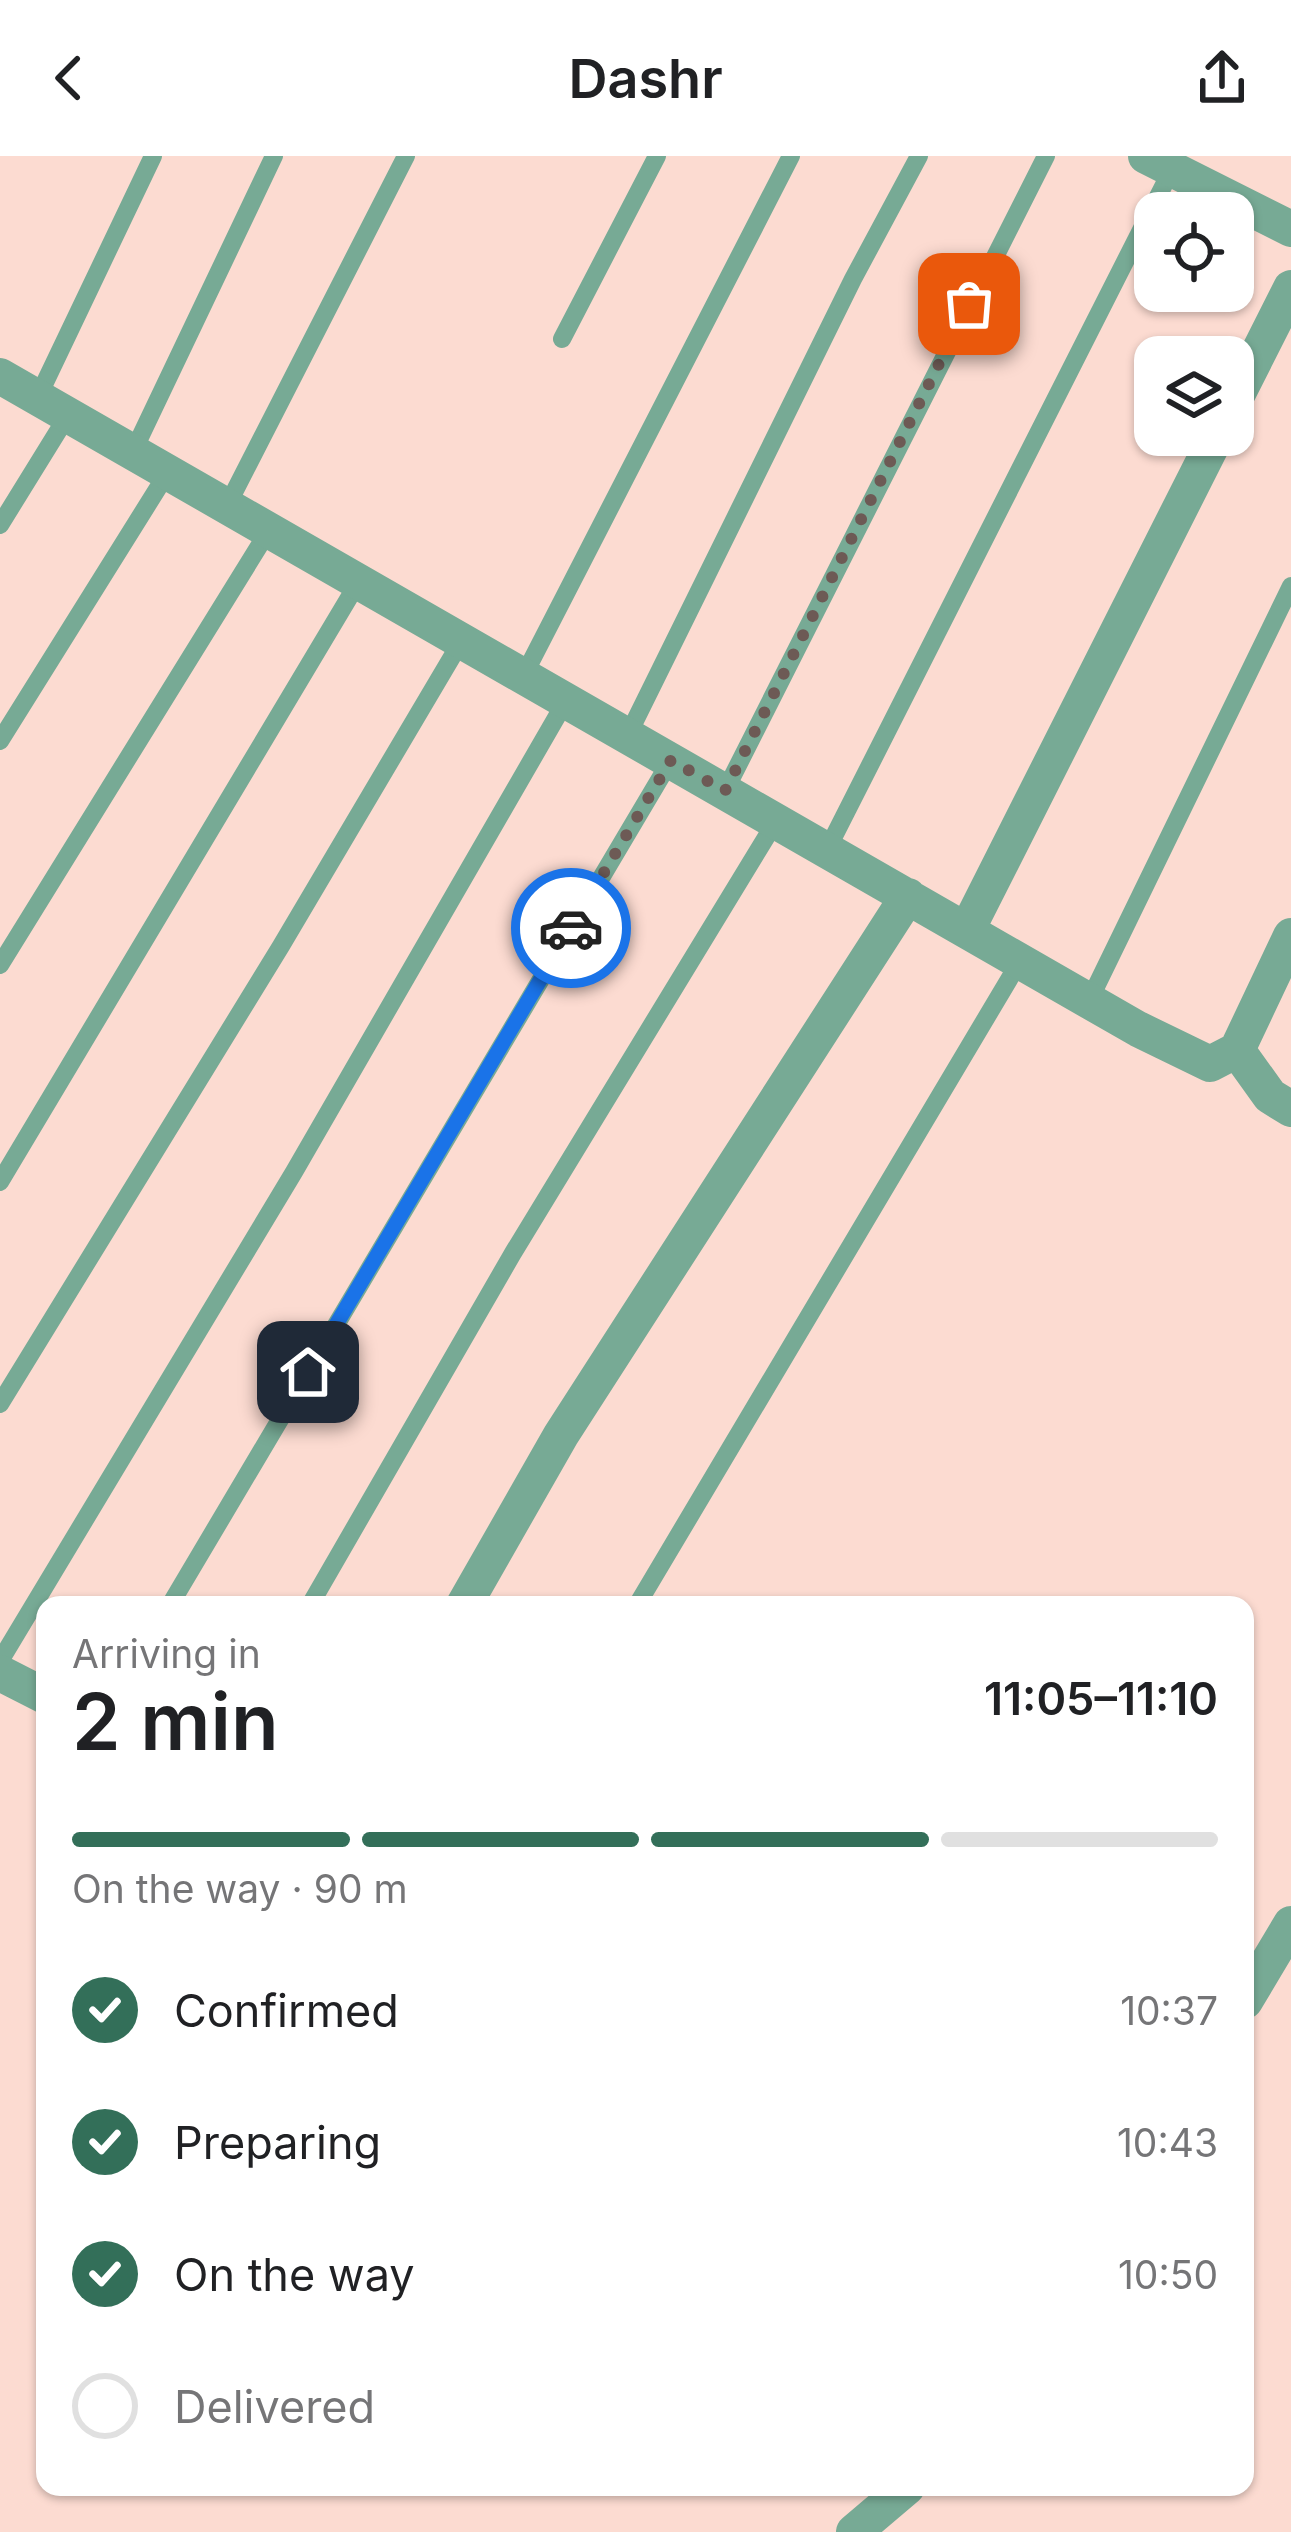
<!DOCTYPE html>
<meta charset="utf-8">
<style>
body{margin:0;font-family:Inter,sans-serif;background:#f2f2f2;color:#202124;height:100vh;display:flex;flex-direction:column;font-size:45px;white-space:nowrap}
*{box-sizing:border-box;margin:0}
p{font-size:39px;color:#757577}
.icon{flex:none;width:66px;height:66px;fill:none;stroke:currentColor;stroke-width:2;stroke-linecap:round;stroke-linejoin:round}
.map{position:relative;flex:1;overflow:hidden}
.drawer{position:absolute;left:36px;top:1440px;width:1218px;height:900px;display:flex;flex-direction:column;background:#fff;border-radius:24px;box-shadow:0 3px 9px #0004}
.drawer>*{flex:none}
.tools{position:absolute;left:1134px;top:36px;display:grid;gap:24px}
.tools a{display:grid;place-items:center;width:120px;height:120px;border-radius:24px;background:#fff;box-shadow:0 3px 9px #0004;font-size:60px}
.pin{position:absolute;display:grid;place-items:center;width:102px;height:102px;color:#fff;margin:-51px;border-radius:24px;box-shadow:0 6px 18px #0006}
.courier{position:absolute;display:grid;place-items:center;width:120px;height:120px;margin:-60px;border:9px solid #1a73e8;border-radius:50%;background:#fff;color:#222;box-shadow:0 3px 15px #0007}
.head em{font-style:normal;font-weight:600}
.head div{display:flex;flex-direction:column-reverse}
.head{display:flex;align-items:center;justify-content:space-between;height:204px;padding:0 36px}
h1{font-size:78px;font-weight:600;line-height:90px}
.bar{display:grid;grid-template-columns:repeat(4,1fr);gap:18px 12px;align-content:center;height:144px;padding:0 36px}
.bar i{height:15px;border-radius:9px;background:#e0e0e0}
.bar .on{background:#336f59}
.bar p{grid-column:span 4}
ol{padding:0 36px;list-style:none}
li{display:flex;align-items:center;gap:36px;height:132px}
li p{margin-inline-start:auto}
li .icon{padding:12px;border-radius:50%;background:#336f59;color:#fff;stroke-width:4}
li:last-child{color:#757577}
li i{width:66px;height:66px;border:6px solid #e0e0e0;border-radius:50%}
header{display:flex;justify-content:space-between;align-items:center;height:156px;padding:0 36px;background:#fff;font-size:54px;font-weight:600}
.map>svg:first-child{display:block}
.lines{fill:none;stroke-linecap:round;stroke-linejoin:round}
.lane{stroke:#77aa95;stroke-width:18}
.street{stroke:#77aa95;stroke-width:36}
.done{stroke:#6d5a55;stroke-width:12;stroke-dasharray:0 21.6}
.route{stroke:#1a73e8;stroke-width:15}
</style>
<header><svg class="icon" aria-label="back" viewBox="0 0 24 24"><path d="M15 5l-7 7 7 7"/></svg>Dashr<svg class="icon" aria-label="share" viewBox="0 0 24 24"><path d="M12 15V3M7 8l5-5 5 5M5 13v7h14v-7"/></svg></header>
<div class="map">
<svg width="1291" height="2376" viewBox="0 0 1291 2376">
<rect width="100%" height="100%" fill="#fcdbd1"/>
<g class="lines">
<path class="lane" d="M562,183L657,0
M38,241L153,0
M133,296L274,0
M227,350L406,0
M0,369L68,259
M524,519L791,0
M628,579L853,123L919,0
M0,585L168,316
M725,635L1046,0
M827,694L1172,13
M0,809L269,374
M1089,845L1291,430
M0,1026L359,425
M0,1248L281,790L462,484
M170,1449L671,604
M310,1449L513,1097L776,665
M637,1449L1020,805
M0,1505L294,1016L567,543"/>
<path class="street" d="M1146,0L1291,73
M0,220L1138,873L1210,908L1237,894L1291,780
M1233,247L1291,132
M967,774L1217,279
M1237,894L1270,940L1291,953
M464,1449L561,1279L908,740
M0,1517L45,1540
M1245,1845L1291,1768
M854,2376L907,2331"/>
</g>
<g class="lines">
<path class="done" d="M571,772L671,604L725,635L969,148"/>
<path class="route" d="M308,1216L571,772"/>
</g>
</svg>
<div class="tools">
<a><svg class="icon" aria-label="locate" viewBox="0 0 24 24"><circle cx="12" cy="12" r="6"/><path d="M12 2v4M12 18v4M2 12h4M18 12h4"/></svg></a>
<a><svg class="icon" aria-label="layers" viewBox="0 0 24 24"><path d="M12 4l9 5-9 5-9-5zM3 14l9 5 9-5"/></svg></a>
</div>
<div class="pin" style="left:969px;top:148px;background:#ea580c"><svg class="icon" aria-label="bag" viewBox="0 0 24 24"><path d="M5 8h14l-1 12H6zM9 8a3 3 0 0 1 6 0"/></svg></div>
<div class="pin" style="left:308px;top:1216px;background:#1f2937"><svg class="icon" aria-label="home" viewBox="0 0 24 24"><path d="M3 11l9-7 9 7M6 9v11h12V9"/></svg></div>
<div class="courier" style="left:571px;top:772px"><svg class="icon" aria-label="car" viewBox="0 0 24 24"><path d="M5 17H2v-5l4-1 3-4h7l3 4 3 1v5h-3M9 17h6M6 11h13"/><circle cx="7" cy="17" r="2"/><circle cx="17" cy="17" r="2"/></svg></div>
<section class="drawer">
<div class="head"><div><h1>2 min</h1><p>Arriving in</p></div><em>11:05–11:10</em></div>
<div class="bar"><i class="on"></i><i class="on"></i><i class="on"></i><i></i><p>On the way · 90 m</p></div>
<ol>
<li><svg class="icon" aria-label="check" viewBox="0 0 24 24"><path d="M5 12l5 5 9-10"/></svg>Confirmed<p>10:37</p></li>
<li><svg class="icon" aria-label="check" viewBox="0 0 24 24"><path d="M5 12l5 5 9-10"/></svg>Preparing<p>10:43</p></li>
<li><svg class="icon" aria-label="check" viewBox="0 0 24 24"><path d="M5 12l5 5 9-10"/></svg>On the way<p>10:50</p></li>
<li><i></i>Delivered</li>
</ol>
</section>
</div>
